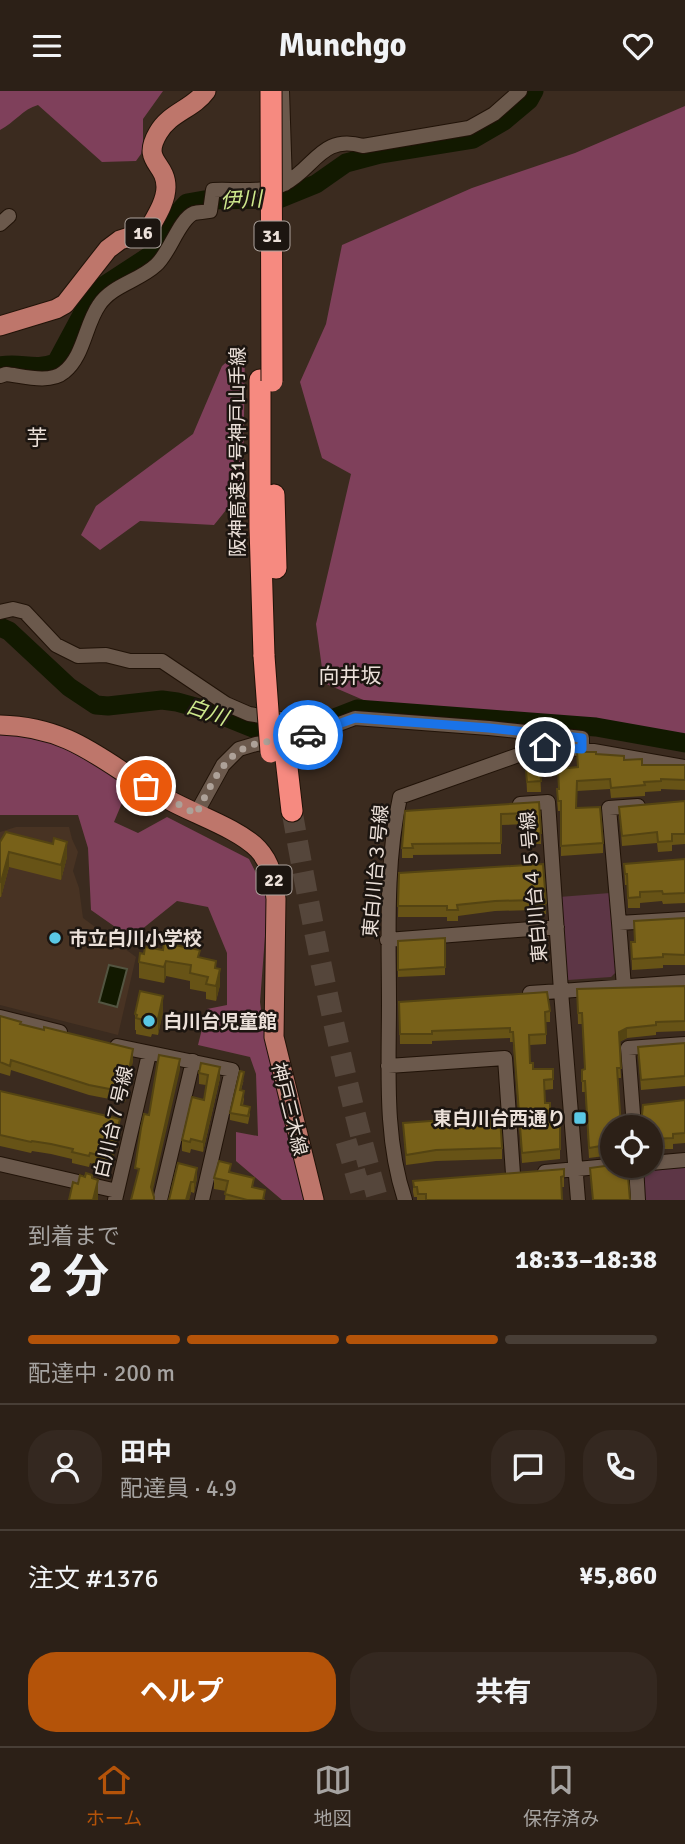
<!DOCTYPE html>
<html lang="ja">
<meta charset="utf-8">
<style>
body{margin:0;font-family:Signika,"Noto Sans JP",sans-serif;background:#342820;color:#f1f3f6;height:100vh;display:flex;flex-direction:column;font-size:26px;white-space:nowrap}
*{box-sizing:border-box;margin:0}
p{font-size:23px;color:#a6a3a1}
.icon{flex:none;width:38px;height:38px;fill:none;stroke:currentColor;stroke-width:2;stroke-linecap:round;stroke-linejoin:round}
.map{position:relative;height:1109px;overflow:hidden}
.sheet{display:flex;flex-direction:column;background:#2c2017;flex:1}
.sheet>*{flex:none}
.tools{position:absolute;left:600px;top:1024px;display:grid;gap:14px}
.tools a{display:grid;place-items:center;width:63px;height:63px;border-radius:50%;background:#2c2017;box-shadow:0 2px 5px #0004,0 0 0 2px #483e36;font-size:35px}
.pin{position:absolute;display:grid;place-items:center;width:60px;height:60px;color:#fff;margin:-30px;border:4px solid #fff;border-radius:50%;box-shadow:0 2px 7px #0007}
.courier{position:absolute;display:grid;place-items:center;width:70px;height:70px;margin:-35px;border:5px solid #1a73e8;border-radius:50%;background:#fff;color:#222;box-shadow:0 2px 9px #0007}
.headline em{font-style:normal;font-weight:700}
.headline div{display:flex;flex-direction:column-reverse}
.headline{display:flex;align-items:center;justify-content:space-between;height:119px;padding:0 28px}
h1{font-size:46px;font-weight:700;line-height:52px}
.bar{display:grid;grid-template-columns:repeat(4,1fr);gap:10px 7px;align-content:center;height:84px;padding:0 28px}
.bar i{height:9px;border-radius:5px;background:#483e36}
.bar .active{background:#b45309}
.bar p{grid-column:span 4}
.line{display:flex;align-items:center;gap:18px;padding:0 28px;border-top:2px solid #483e36}
.line div{flex:1}
.round{display:grid;place-items:center;flex:none;width:74px;height:74px;border-radius:28px;background:#342820}
.primary-button{display:flex;gap:14px;margin-top:auto;padding:14px 28px}
.primary-button a{flex:1;height:80px;border-radius:28px;background:#b45309;color:#fff;font-size:28px;font-weight:700;line-height:80px;text-align:center}
.primary-button a+a{background:#342820;color:#f1f3f6}
header{display:flex;justify-content:space-between;align-items:center;height:91px;padding:0 28px;background:#2c2017;font-size:32px;font-weight:700}
.menu{display:flex;justify-content:space-around;align-items:center;height:98px;border-top:2px solid #483e36;background:#2c2017;font-size:19px;color:#a6a3a1}
.menu a{display:grid;justify-items:center;gap:4px}
.menu .active{color:#b45309}
.map>svg:first-child{display:block}
.built{fill:#483323}
.green{fill:#5d3646}
.forest{fill:#7f405b}
.water{fill:#121900;stroke:#535541;stroke-width:2}
.lines{fill:none;stroke-linecap:round;stroke-linejoin:round}
.river{stroke:#121900;stroke-width:19}
.highway-tunnel{stroke:#55463b;stroke-width:21;stroke-dasharray:21 10;stroke-linecap:butt}
.minor-casing{stroke:#211308;stroke-width:16}
.major-casing{stroke:#211308;stroke-width:21}
.highway-casing{stroke:#211308;stroke-width:23}
.minor{stroke:#6b594c;stroke-width:14}
.major{stroke:#be766b;stroke-width:19}
.highway{stroke:#f68a80;stroke-width:21}
.highway-bridge-casing{stroke:#211308;stroke-width:23;stroke-linecap:butt}
.highway-bridge{stroke:#f68a80;stroke-width:21}
.wall{fill:#675316}
.shaded-wall{fill:#544412}
.building{fill:#786119;stroke:#544412;stroke-width:2}
.done{stroke:#ada198;stroke-width:7;stroke-dasharray:0 12.6}
.route{stroke:#1a73e8;stroke-width:9}
.poi-dot{fill:#5ac8e5;stroke:#1c1510;stroke-width:2.5}
.labels{text-anchor:middle;stroke-width:5;stroke-linejoin:round;paint-order:stroke}
.shield{fill:#1c1510;stroke:#ada39d;stroke-width:2}
.shield-label{font-size:18px;font-weight:bold;fill:#ebe0d9}
.street-label{font-size:19px;fill:#ebe0d9;stroke:#1c1510}
.poi-label{font-size:19px;font-weight:bold;fill:#ebe0d9;stroke:#1c1510;text-anchor:start}
.water-label{font-size:21px;font-style:italic;fill:#cee98c;stroke:#1c1510}
.neighbourhood-label{font-size:21px;fill:#ebe0d9;stroke:#1c1510}
</style>
<header><svg class="icon" aria-label="menu" viewBox="0 0 24 24"><path d="M4 6h16M4 12h16M4 18h16"/></svg>Munchgo<svg class="icon" aria-label="heart" viewBox="0 0 24 24"><path d="M12 20l-8-8c-3-5 5-10 8-4 3-6 11-1 8 4z"/></svg></header>
<div class="map">
<svg width="685" height="1109" viewBox="0 0 685 1109">
<rect width="100%" height="100%" fill="#3b2b1f"/>
<path class="built" d="M16,736H69L72,748L78,761L73,780L79,797L83,827L136,866L118,944L0,914V741Z"/>
<path class="green" d="M610,802L616,881L611,886L568,889L564,884L559,806Z
M685,1073V1109H644L642,1084L649,1076Z"/>
<path class="forest" d="M0,0H163L143,28V55L141,63L136,70L102,71L38,14C23,18 14,32 0,39Z
M685,15V649L634,638L602,628L375,614L324,592L316,533L351,383L322,367L300,291L326,233L342,154L472,97L575,62Z
M245,255L243,398L214,434L140,430L100,459L81,444L96,415L193,343L222,275Z
M0,644H12L54,652L119,687L127,700L114,731L138,742L167,726L249,768L268,806L260,911L266,956L306,1109H282L236,1070V1041L258,1045L256,983L250,966L198,954L207,918L227,914V862L208,816L177,810L131,847L91,819L88,757L78,724H0Z"/>
<path class="water" d="M109,874L127,878L117,916L99,911Z"/>
<g class="lines">
<path class="river" d="M0,275C21,271 34,280 56,272L92,205L105,194L154,162L176,124L187,112L204,109L279,108L316,93L346,72L380,63L473,48L504,30L529,9L534,0
M0,536L9,540L69,596L96,614L108,615L162,609L177,611L213,621L270,644L306,638L357,618L596,636L685,652"/>
<path class="highway-tunnel" d="M292,720C315,851 342,981 378,1109
M346,1050L363,1109"/>
<defs>
<path id="minor" d="M282,0L285,93
M0,133L9,125
M0,285L6,283C23,285 50,293 64,281C84,265 85,234 99,214C112,194 139,190 156,174C170,162 179,128 194,122C198,121 205,121 210,120L213,99C233,98 267,102 284,93C315,77 321,43 363,55L469,37L494,23L520,0
M0,521L13,518L25,521L56,554L78,565L106,564L130,570H162L226,613L249,623L286,629L288,648
M520,713L548,711L561,900L530,902
M196,723L223,674L239,658L256,653L304,646L355,627L489,637L582,647V658
M619,832L609,717L638,715
M387,849L557,836
M624,896L619,832L685,828
M0,926L60,941
M117,955L232,979L202,1109
M388,975L505,967L513,1083
M634,1036L628,957L685,953
M651,1072L685,1069
M0,1073L117,1100
M636,1074L638,1109
M545,1081L620,1074
M115,1109L149,963
M160,1109L193,970
M405,1109C384,1047 389,978 389,913C389,845 385,774 400,706L541,656L582,658L685,676
M578,1109L561,900L685,891"/>
<path id="major" d="M0,235L56,218L65,213L108,158L120,149L148,140C155,127 166,111 166,96C166,71 141,71 158,42C170,21 193,18 206,0
M0,634C77,636 107,676 169,709C194,723 239,738 258,758C271,772 274,789 276,808L274,946L314,1109"/>
<path id="highway" d="M260,289V436L264,565
M274,404L276,477
M285,659L292,720"/>
</defs>
<use href="#minor" class="minor-casing"/>
<use href="#major" class="major-casing"/>
<use href="#highway" class="highway-casing"/>
<use href="#minor" class="minor"/>
<use href="#major" class="major"/>
<use href="#highway" class="highway"/>
<defs>
<path id="highway-bridge" d="M271,0L272,290
M264,565L271,661"/>
</defs>
<use href="#highway-bridge" class="highway-bridge-casing"/>
<use href="#highway-bridge" class="highway-bridge"/>
</g>
<path class="wall" d="M577,661L596,663L642,674H685V699L661,698V700L645,701V705L611,707L610,698L577,700L576,717L603,752V762L561,765V720H558L557,708V698H559L558,678L578,676Z
M540,679L541,701H527L526,680Z
M685,710V753L672,754V760L658,761L657,752L622,755L619,716Z
M539,711L541,753H528V733L501,734V763L413,764V767H402V757Z
M0,751L53,753L67,766L61,789L9,776L1,806H0Z
M685,768V812L663,813L662,810L640,812V817H628L627,794H625L624,773Z
M543,773L546,823H534V819L495,820L458,825V830H447V826H398L399,782Z
M685,827V874H663V877L632,879L631,851H635L634,830Z
M445,847V884L398,886V850Z
M200,866L216,877L220,894L216,910L206,908V901L190,898V890L166,885L164,892L139,887V871Z
M685,895V940L656,941V944L627,947L619,951L621,987H617L612,1036V1064L589,1067L585,1001H582V979H585L582,933H578L577,898Z
M399,911L550,920V931H546V953L530,954V972L533,978H553V998L545,999V1012L550,1030L555,1036H560V1068L522,1072L513,951H510V947L432,950V953H400Z
M163,921L158,944L152,943L151,946L136,943V939H135V923Z
M0,925L21,933L133,969L125,1011L89,1004L11,979L10,985L0,982Z
M685,952V995L641,999L638,956Z
M199,982L220,987L203,1061L191,1058L190,1062L182,1060V1049L204,1009L206,994L199,993Z
M244,988L241,999L244,1008L243,1014L250,1023L248,1033L230,1029V1022Z
M0,1000L120,1039L110,1078L90,1072L89,1076L72,1072V1068L51,1063L32,1060L31,1062L0,1055Z
M685,1009V1052L673,1053V1058H651V1036L641,1035Z
M403,1032L502,1057V1068L436,1070L406,1074Z
M178,1072L197,1087L194,1102L191,1101L189,1109H169Z
M564,1078V1096H562V1109H417V1106H414L413,1101V1090Z
M231,1081L254,1096L265,1109H225L226,1100L214,1098V1087Z"/>
<path class="shaded-wall" d="M67,751V766L61,789V774Z
M9,761V776L1,806V791Z
M166,870V885L164,892V876Z
M220,878V894L216,910V895Z
M163,905V921L158,944V928Z
M627,937V947L619,951V941Z
M133,958V969L125,1011V1001Z
M180,968V979L151,1107V1096Z
M220,976V987L203,1061V1051Z
M120,1028V1039L110,1078V1067Z
M197,1077V1087L194,1102V1091Z
M98,1089V1109H93Z
M191,1091V1101L189,1109H186Z"/>
<path class="building" d="M577,661H596V663L624,665V669L642,668V674H685V689L661,688V690L644,691L645,694L611,697L610,688L577,690L576,717L600,716L603,752L561,755V710H558L557,698H559L558,678L578,676Z
M540,679L541,690L527,691L526,680Z
M685,710V743H672V750L658,751L657,741L622,745L619,716Z
M539,711L541,742L528,743V722L501,723V752L412,753L413,757H402L405,720Z
M6,741L53,753L54,747L67,751L61,774L9,761L1,791H0V751Z
M685,768V802L663,803L662,800L640,801V806L628,807L627,783H625L624,773Z
M543,773L546,812L534,813V809L495,810L457,814L458,819H447V815H398L399,782Z
M685,827V864L663,863V866L632,868L631,851H635L634,830Z
M445,847V876L398,879V850Z
M164,852L200,859L198,866L216,870L215,877L220,878L216,895L206,893L208,886L190,882L191,874L166,870L164,876L139,871L140,862L144,863L145,856L163,859Z
M685,895V930L656,931V934L627,937L619,941L621,977H617L621,1036H612V1053L589,1057L585,990H582V979L585,978L582,922H578L577,898Z
M140,900L163,905L158,928L152,927L151,931L136,927L137,924L135,923Z
M547,901L550,920L545,921L546,943L529,944L530,972H533V978H553V988L544,989L545,1012H550V1030H555V1036H560V1058L522,1062L513,941H510V937L432,940V943H400L399,911Z
M0,925L21,931L20,933L44,939V936L133,958L125,1001L89,994L11,969L10,975L0,971Z
M685,952V985L641,989L638,956Z
M159,964L180,968L151,1096L154,1106V1109H131L139,1078L135,1077L141,1037L144,1023L149,1024Z
M201,972L220,976L203,1051L191,1048L190,1051L182,1049L192,1006L204,1009L208,984L199,982Z
M240,980L244,981L240,999L244,1000L241,1014L250,1016L248,1025L230,1022Z
M0,1000L120,1028L110,1067L90,1062L89,1065L72,1061L73,1058L51,1053L32,1050L31,1051L0,1044Z
M685,1009V1042L673,1043V1047L651,1048V1036H622L641,1035L643,1014Z
M500,1025L502,1057L436,1059L406,1064L403,1032Z
M219,1070L231,1073L229,1081L254,1087L252,1096L265,1099L263,1109H247L225,1103L228,1090L214,1087Z
M178,1072L197,1077L194,1091H191L186,1109H169Z
M612,1074H627L630,1109H593L590,1077Z
M564,1078V1085L561,1086L562,1109H426V1103H418L417,1096H414L413,1090Z
M86,1082L92,1084V1087L98,1089L93,1109H69L73,1091L78,1093L80,1084L85,1086Z"/>
<g class="lines">
<path class="done" d="M146,695L196,723C212,694 223,660 259,652C275,649 292,649 308,644"/>
<path class="route" d="M308,644L355,627L489,637L582,647V658L545,656"/>
</g>
<g class="poi-dot">
<circle cx="55" cy="847" r="7"/>
<circle cx="149" cy="930" r="7"/>
<rect x="573" y="1020" width="14" height="14" rx="3.5"/>
</g>
<g class="labels">
<g class="shield">
<rect x="125.5" y="127.5" width="35" height="29" rx="5"/>
<rect x="254.5" y="130.5" width="35" height="29" rx="5"/>
<rect x="256.5" y="774.5" width="35" height="29" rx="5"/>
</g>
<g class="shield-label">
<text x="143" y="148">16</text>
<text x="272" y="151">31</text>
<text x="274" y="795">22</text>
</g>
<g class="street-label">
<text transform="translate(237 361) rotate(-90)" y="7">阪神高速31号神戸山手線</text>
<text transform="translate(375 780) rotate(-85)" y="7">東白川台３号線</text>
<text transform="translate(533 796) rotate(-95)" y="7">東白川台４５号線</text>
<text transform="translate(290 1018) rotate(76)" y="7">神戸三木線</text>
<text transform="translate(113 1031) rotate(-77)" y="7">白川台７号線</text>
</g>
<g class="poi-label">
<text x="69" y="854">市立白川小学校</text>
<text x="163" y="937">白川台児童館</text>
<text x="566" y="1034" text-anchor="end">東白川台西通り</text>
</g>
<g class="water-label">
<text transform="translate(241 109) rotate(-3)" y="7">伊川</text>
<text transform="translate(207 621) rotate(19)" y="7">白川</text>
</g>
<g class="neighbourhood-label">
<text x="37" y="354">芋</text>
<text x="350" y="592">向井坂</text>
</g>
</g>
</svg>
<div class="tools">
<a><svg class="icon" aria-label="locate" viewBox="0 0 24 24"><circle cx="12" cy="12" r="6"/><path d="M12 2v4M12 18v4M2 12h4M18 12h4"/></svg></a>
</div>
<div class="pin" style="left:146px;top:695px;background:#ea580c"><svg class="icon" aria-label="bag" viewBox="0 0 24 24"><path d="M5 8h14l-1 12H6zM9 8a3 3 0 0 1 6 0"/></svg></div>
<div class="pin" style="left:545px;top:656px;background:#1f2937"><svg class="icon" aria-label="home" viewBox="0 0 24 24"><path d="M3 11l9-7 9 7M6 9v11h12V9"/></svg></div>
<div class="courier" style="left:308px;top:644px"><svg class="icon" aria-label="car" viewBox="0 0 24 24"><path d="M5 17H2v-5l4-1 3-4h7l3 4 3 1v5h-3M9 17h6M6 11h13"/><circle cx="7" cy="17" r="2"/><circle cx="17" cy="17" r="2"/></svg></div>
</div>
<section class="sheet">
<div class="headline"><div><h1>2 分</h1><p>到着まで</p></div><em>18:33–18:38</em></div>
<div class="bar"><i class="active"></i><i class="active"></i><i class="active"></i><i></i><p>配達中 · 200 m</p></div>
<div class="line" style="height:126px"><a class="round"><svg class="icon" aria-label="person" viewBox="0 0 24 24"><circle cx="12" cy="8" r="4"/><path d="M4 21q1-7 8-7t8 7"/></svg></a><div><b>田中</b><p>配達員 · 4.9</p></div><a class="round"><svg class="icon" aria-label="chat" viewBox="0 0 24 24"><path d="M4 5h16v11H9l-5 4z"/></svg></a><a class="round"><svg class="icon" aria-label="phone" viewBox="0 0 24 24"><path d="M5 4h4l2 5-3 2q2 4 5 5l2-3 5 2v4C11 20 4 13 5 4z"/></svg></a></div>
<div class="line" style="height:91px"><div>注文 #1376</div><b>¥5,860</b></div>
<div class="primary-button"><a>ヘルプ</a><a>共有</a></div>
</section>
<nav class="menu">
<a class="active"><svg class="icon" aria-label="home" viewBox="0 0 24 24"><path d="M3 11l9-7 9 7M6 9v11h12V9"/></svg>ホーム</a>
<a><svg class="icon" aria-label="map" viewBox="0 0 24 24"><path d="M3 6l6-2 6 2 6-2v14l-6 2-6-2-6 2zM9 4v14M15 6v14"/></svg>地図</a>
<a><svg class="icon" aria-label="saved" viewBox="0 0 24 24"><path d="M7 4h10v16l-5-4-5 4z"/></svg>保存済み</a>
</nav>
